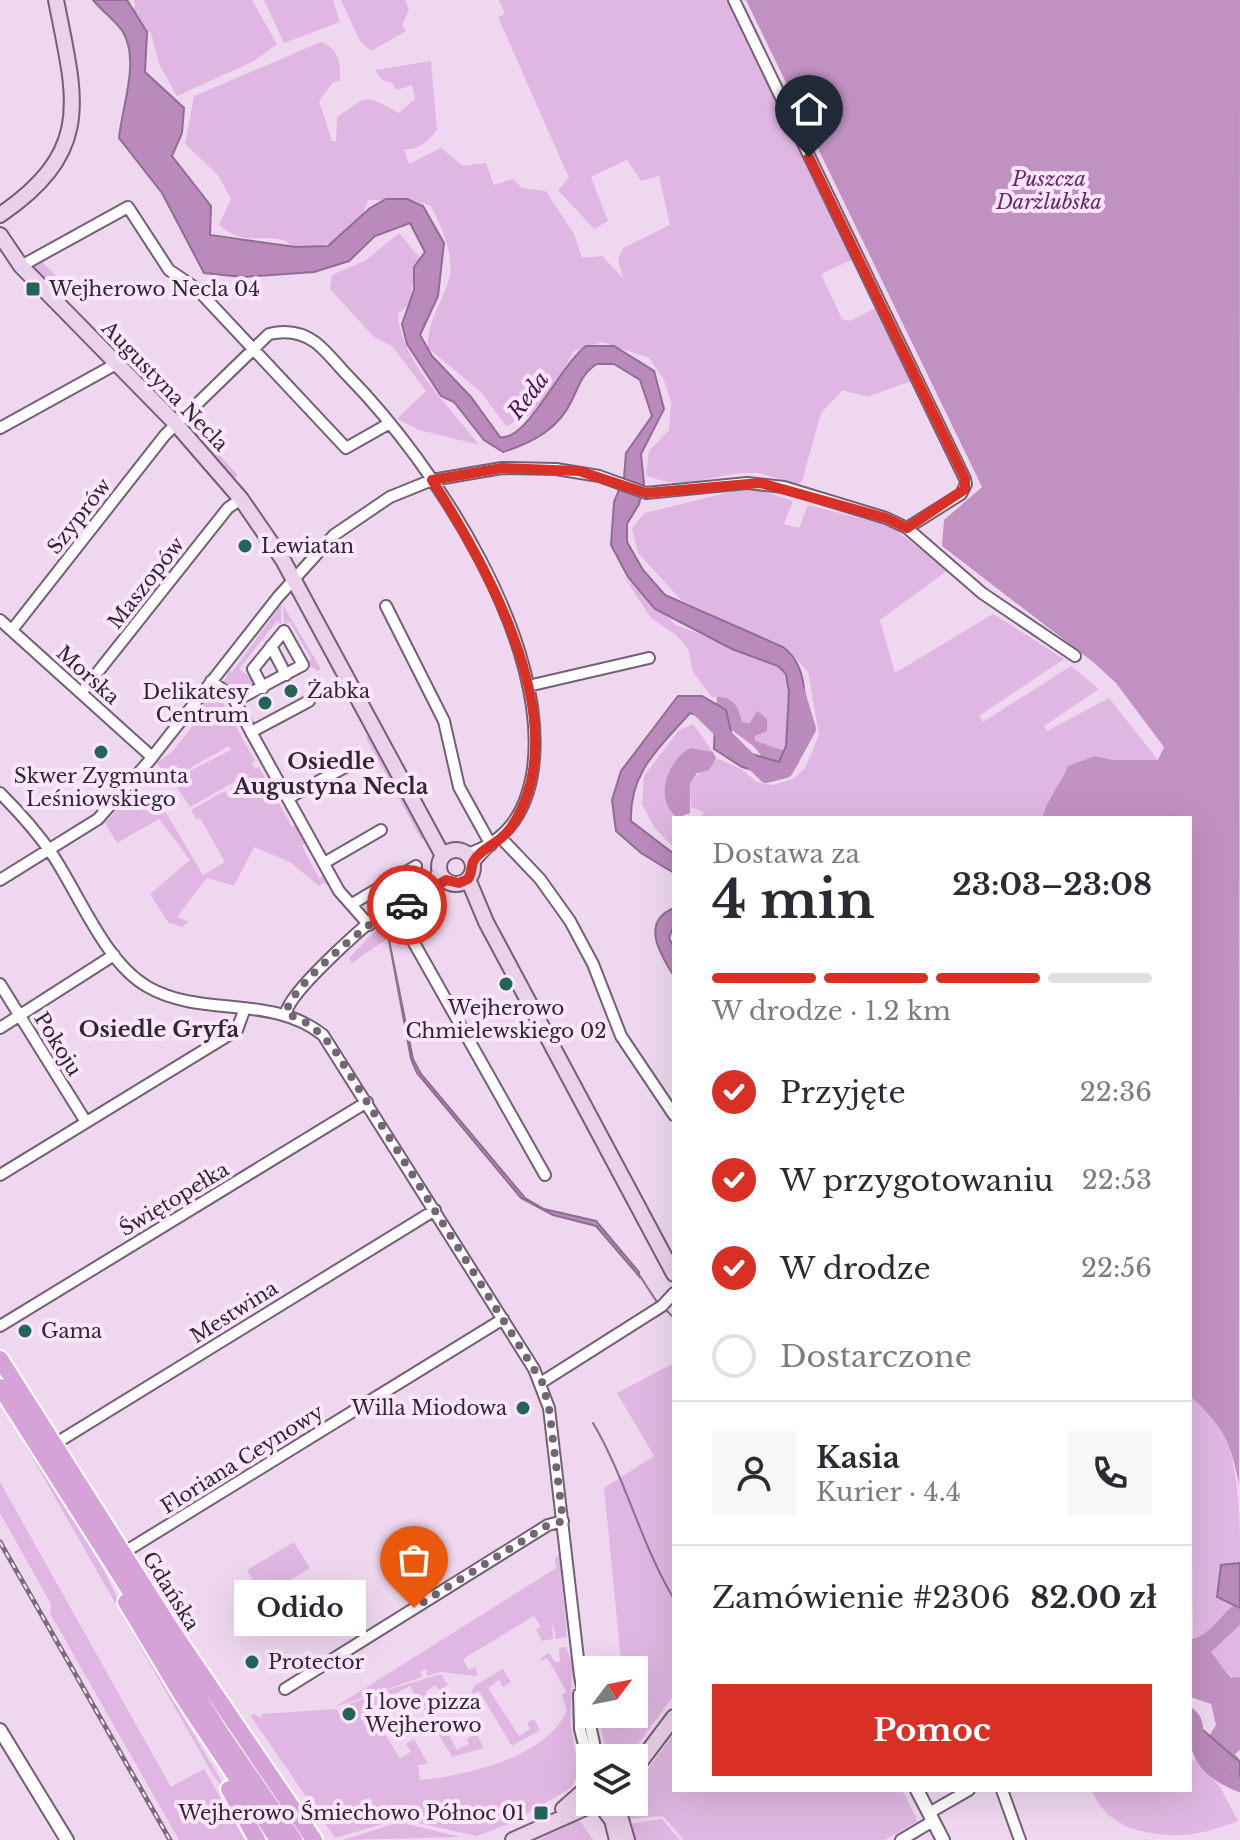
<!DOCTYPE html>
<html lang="pl">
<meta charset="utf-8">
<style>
body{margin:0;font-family:"Libre Baskerville",serif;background:#f7f7f7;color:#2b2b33;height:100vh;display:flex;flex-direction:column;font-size:30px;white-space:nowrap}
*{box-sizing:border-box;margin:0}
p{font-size:26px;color:#7c7c81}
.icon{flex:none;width:44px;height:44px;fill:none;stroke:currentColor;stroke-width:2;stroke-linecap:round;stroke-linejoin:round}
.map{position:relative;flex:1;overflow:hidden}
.panel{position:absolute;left:672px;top:816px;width:520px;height:976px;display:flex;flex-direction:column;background:#fff;border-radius:0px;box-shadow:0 8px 32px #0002}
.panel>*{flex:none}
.needle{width:52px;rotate:58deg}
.tools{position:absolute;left:576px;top:1656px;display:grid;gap:16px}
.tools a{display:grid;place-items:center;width:72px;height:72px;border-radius:0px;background:#fff;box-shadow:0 8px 32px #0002;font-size:40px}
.pin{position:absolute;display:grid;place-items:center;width:68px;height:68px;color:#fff;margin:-82px -34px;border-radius:50% 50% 50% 0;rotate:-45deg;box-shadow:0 0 8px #0007}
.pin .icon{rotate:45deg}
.courier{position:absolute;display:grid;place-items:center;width:80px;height:80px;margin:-40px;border:6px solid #d93025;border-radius:50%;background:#fff;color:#222;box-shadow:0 2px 10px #0007}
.bubble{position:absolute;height:56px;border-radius:0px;background:#fff;box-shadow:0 8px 32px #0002;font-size:26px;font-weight:800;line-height:56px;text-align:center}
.headline em{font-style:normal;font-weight:800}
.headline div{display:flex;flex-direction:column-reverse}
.headline{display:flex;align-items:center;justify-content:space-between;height:136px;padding:0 40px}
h1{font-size:52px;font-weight:800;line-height:60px}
.bar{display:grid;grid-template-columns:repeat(4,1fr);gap:12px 8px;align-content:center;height:96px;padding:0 40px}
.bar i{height:10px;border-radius:6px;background:#e1e1e2}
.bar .active{background:#d93025}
.bar p{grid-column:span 4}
.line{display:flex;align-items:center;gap:20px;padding:0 40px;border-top:2px solid #e1e1e2}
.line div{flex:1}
.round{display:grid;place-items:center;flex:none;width:84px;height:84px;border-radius:0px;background:#f7f7f7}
ol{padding:0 40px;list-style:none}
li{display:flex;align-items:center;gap:24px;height:88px}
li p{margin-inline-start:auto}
li .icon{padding:8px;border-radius:50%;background:#d93025;color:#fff;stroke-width:4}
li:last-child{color:#7c7c81}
li i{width:44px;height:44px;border:4px solid #e1e1e2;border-radius:50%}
.cta{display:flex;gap:16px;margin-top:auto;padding:16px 40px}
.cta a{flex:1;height:92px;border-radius:0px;background:#d93025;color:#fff;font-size:32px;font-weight:800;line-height:92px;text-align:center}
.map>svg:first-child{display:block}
.green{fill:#e0b7e2}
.forest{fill:#c191c2}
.water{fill:#b98abb;stroke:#906d92;stroke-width:2}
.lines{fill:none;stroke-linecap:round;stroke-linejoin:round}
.stream{stroke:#906d92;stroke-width:2}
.river{stroke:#b98abb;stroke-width:14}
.minor-casing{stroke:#736074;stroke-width:14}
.tertiary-casing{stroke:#736074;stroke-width:16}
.secondary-casing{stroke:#736074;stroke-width:18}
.primary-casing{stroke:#fff;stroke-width:20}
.minor{stroke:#fff;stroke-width:10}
.tertiary{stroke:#fff;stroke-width:12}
.secondary{stroke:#ebd1ec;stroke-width:14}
.primary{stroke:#d6a3d9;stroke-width:16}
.rail-casing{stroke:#7a6c7b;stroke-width:5}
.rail{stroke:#fce6fd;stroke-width:2;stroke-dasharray:6;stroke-linecap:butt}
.done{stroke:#736674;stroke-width:8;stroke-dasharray:0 14.4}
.route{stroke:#d93025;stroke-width:10}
.poi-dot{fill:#226556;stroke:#fce6fd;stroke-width:3}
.labels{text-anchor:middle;stroke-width:8;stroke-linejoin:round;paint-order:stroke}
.park-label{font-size:20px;font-style:italic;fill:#632966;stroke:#fce6fd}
.poi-label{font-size:20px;fill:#302831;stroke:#fce6fd;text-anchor:start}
.street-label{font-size:20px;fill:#302831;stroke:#fce6fd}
.water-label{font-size:22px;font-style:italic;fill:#4e1552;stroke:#fce6fd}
.neighbourhood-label{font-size:22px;font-weight:bold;fill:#302831;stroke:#fce6fd}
</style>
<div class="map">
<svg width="1240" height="1840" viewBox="0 0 1240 1840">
<rect width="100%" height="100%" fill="#efd8ef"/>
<path class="green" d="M134,0H252L277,44L254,61L177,96L159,64L151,32L139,31L129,16L135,7Z
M264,0H333L340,22L284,43Z
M341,0H405L409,10L402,25L406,31L371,51L360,41Z
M499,0H734L856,258L821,274L842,319L850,321L879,306L914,380L867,397L843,390L821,413L802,481L797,485C784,481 767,473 753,473C714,471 689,494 646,475L649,451L669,430L671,402L664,380L649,358L602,342L574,351L541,410L506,426L480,391L428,348C427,322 440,307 448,283C456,258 442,227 431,206L411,200H368C356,239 329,246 292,251L287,241C259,233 245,247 219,225L231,199L218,175L185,144L194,96L321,42C339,48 341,64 340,81L333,82L319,101L332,141H336L337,117C368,96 363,93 399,113L415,99L412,85L397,90L392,83L382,80L375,70L431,61L437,130C429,140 418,151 404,149L409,164L441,148L463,166L486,163L494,185L513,179L522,188L546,191L574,234L582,258L602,256L623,278L618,259L623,248L670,225L659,176L641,181L627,160L591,177L608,221L594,229L558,190L569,178L498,17L505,14Z
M399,233L421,259L412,286L411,303L398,314C401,363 451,407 479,445L419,430L397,419L426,391L392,346L374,337L330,289L332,275L366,260Z
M38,258L66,285L54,291L32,267Z
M121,341L154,375L144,384L110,350Z
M187,420L238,475L233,479L187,428Z
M738,490L763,491L793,501L784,524L799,528L808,505L890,526L948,570L880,620L895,673L993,614L1064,659L979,716L983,722L1071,666L1099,689L1044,726L1047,731L1109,698L1158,760H1112L1095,756L1050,796L1043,818H702L703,812L691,807L690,784L703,768L709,769L716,758L741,769L757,782L772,785L793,779L805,768L819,735L808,672L787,649L681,600L638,553L632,528L645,513Z
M625,578L676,625L776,664L793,676L790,747L782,750L755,742L750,723L742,722C738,704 731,698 712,697L693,672L688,649L676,635L651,618Z
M281,605V624L277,621L239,669L252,678L255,687L239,695L223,684L229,671L232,672Z
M283,605L321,669L318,671L305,663L311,659L290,622L284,624Z
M219,691L226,697L222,700L225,706L221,708L224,714L228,712L255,761L252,763L255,769L259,767L292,827L298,824L307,842L302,846L319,878L325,875L332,888L323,883L319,886L290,862L254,847L234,886L207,878L177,917L188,922L182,927L168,922L150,894L190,860L159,819L117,843L105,823L136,789L157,815L165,811L203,875L225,862L200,818L197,820L191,810L225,791L228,797L233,795L230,789L250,774L238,780L234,775L236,781L190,807L172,780L231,750L229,746L171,779L156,763L172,752L203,713V703L210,694Z
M693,724L713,752L703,750L671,813L676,818L674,848L654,827L642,804L644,776L678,731Z
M369,734L427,839H421L366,738Z
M395,922L401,929L352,963L349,958L377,929Z
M674,1363V1695L628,1758H609L597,1714H634V1670H622L604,1488L654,1456L617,1393Z
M1190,1396C1199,1404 1210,1412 1218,1422C1240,1459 1240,1518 1240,1563L1221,1565L1217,1597L1234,1605C1218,1616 1211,1634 1193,1640Z
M14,1420L102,1567L146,1654L247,1824L212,1773L12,1422Z
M0,1482L171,1787L204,1769L245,1840H179L50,1613L51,1604L0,1513Z
M294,1542L310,1568L263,1597L247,1570Z
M560,1555L567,1637L556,1639L552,1620L553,1639L542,1641L536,1630L541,1627L534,1616L463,1659L469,1670L475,1667L478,1674L475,1676L441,1672L427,1676V1669L420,1672L422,1677L335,1707L556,1568L555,1558Z
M1240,1625V1677L1232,1678L1211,1652Z
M566,1647L572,1663L570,1722L579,1772L571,1788L511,1823L477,1836L400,1819L335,1838L251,1717L253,1714L261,1718L262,1714L336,1709L347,1725L357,1716L349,1704L385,1691L394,1705L385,1710L382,1706L371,1712L400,1758L411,1752L406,1744L414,1739L428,1764L418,1765L420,1780C467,1775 545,1758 567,1711L562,1695L567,1692L547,1658L541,1661V1658L549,1653L555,1662H560L559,1648Z
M503,1669L511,1682L503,1687L499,1680L488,1688L519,1736L530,1729L527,1723L534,1719L540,1730L512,1746L479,1691L471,1695L474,1686Z
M441,1674L448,1685L439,1690L435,1685L425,1692L457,1750L469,1744L467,1739L476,1733L484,1748L452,1757L410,1686L391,1696L387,1690Z
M674,1733V1790H902L918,1821L885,1840H684L663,1816L630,1819L626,1802H634V1788Z
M1195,1759L1220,1787L1238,1821C1195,1837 1173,1840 1130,1828C1109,1818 1102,1811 1091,1790H1190V1761Z
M578,1819L594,1840H537Z
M662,1819L680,1840H632L628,1824Z
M399,1822L460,1837L343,1840Z"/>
<path class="forest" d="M746,0H1240L1239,1484C1230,1440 1223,1426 1190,1396V818H1043C1046,798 1061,785 1068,766L1095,756L1112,760H1158L1164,747L1116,683L1093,662L942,546L944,520L982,487Z
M717,697C733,697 739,707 742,722L750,723L757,711L767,719V731L755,736V741L782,750L790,747L784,761L774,766C762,761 761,753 752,745C736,732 713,722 717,697Z
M690,748L713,752L716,758L709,770L697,773L690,784V813L677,818C653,799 668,760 690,748Z
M1234,1605L1240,1608V1625L1211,1652L1231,1678L1240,1677V1750L1235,1754L1240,1760V1781L1207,1739L1216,1725L1211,1704L1190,1697V1636L1193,1639C1211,1634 1219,1616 1234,1605Z"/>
<path class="water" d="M93,0H127L147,32L145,72L184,108L182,133L172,156L211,206L210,235L296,247L328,246L370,208L386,199H407L423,206L444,243L438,296L420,335L432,356L471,397L500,437C527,442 560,365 586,346H614L654,371L664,409L641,454L644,483L639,504L627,524V542L643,570L665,595L783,647C817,672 802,728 797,764L779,777L742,767L714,749L715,721L690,713C660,747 629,772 631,821L674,854V873L641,853L616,831L612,800L621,771L678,696H702L726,710L735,749L779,762L786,746L789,692L786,674L778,666L732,649L655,609L628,577L611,545L614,502L624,478L626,453L652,416L640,380L614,364H597C582,373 579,386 572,400C559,429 532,443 503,452L484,440L454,402L441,396L407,344L402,324L414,290V267L425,252L410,223L375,236L349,261L314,272L243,277L204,273L162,193L119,138C122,106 140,61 123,32C118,23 102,11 93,0Z
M674,908V925L669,938L674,948V976C660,954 640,922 674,908Z
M388,935L413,1059L421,1074L525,1198L544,1209L596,1221L639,1272V1276L596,1226L553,1215L521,1198L417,1073L411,1059Z
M1240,1563V1608L1217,1597L1221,1565Z
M1190,1710L1197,1725L1240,1762V1783L1223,1769H1213L1190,1743Z"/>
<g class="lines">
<path class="stream" d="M638,1273L657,1302
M667,1311L674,1318
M593,1423C626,1479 640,1542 674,1599"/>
<path class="river" d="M695,706L766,776L786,771L809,729L798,692
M1190,1715C1199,1724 1195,1733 1198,1746C1203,1766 1222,1778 1240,1785"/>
<defs>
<path id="minor" d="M734,0L965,479L966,484L961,494L907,528
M21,266L128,207L169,270L197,289L346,448L390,423
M0,428L116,364
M386,606L444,721L459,787L491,845
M0,620L152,757
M12,630L165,435L269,334C286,330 301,332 315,342C328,352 338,366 349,377C435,465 554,646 532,775C525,814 506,842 467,854
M271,646L286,675
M211,681L233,697L251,732
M528,686L649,658
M82,692L228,508L241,499
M235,701L303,665L284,631L253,669L263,688
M309,701L251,732L339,891L369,925
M0,793C19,812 37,832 52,854C79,894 105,963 148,987C202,1018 272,994 323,1035L534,1369L549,1408L580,1676L597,1758
M288,798L345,767
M501,838L540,879L570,921L593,964L621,1036L674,1115
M324,863L381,830
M473,863L486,849
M0,880L98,819L150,760L278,597L334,535L390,497L432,480L502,468L556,469L599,476L646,493L747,483L784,487L886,518L907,528L982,593L1075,656
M352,904L416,866
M392,904L545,1175
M375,922L446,880
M0,984L86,1122
M286,1013C290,991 362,928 383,911C401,896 422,887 440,873
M0,1028L114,955
M0,1175L237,1030L245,1008
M0,1326L367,1102
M542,1382L662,1306L674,1293
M53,1445L435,1210
M123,1553L503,1319
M285,1689L548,1525L563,1521
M579,1694L580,1729L590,1768
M1002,1790L1020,1840
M929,1813L969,1790
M901,1840L933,1821"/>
<path id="tertiary" d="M0,1730L67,1840
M917,1790L943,1840"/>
<path id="secondary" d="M0,215C95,150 75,98 56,0
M0,235L21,266L176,424L241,499L283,560L443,856
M439 867a17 17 0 1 1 34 0a17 17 0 1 1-34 0Z
M468,879L486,922L674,1274
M634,1770L674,1717
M616,1802L627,1840
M600,1804L612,1820L617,1840
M563,1809L589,1786
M513,1840L596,1803"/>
<path id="primary" d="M0,1359L173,1632L314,1840
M0,1387L222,1735L294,1840
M126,1602L181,1694L278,1840
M229,1789L257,1840"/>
</defs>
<use href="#minor" class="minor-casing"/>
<use href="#tertiary" class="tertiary-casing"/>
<use href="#secondary" class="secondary-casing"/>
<use href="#primary" class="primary-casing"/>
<use href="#minor" class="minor"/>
<use href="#tertiary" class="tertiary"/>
<use href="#secondary" class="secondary"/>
<use href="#primary" class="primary"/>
<defs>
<path id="rail" d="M0,1542L170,1840"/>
</defs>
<use href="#rail" class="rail-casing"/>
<use href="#rail" class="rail"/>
</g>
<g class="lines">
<path class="done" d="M407,905C395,912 379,918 368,926C347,942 290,989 286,1013L311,1025L332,1046L542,1382L549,1408L563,1521L548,1525L414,1608"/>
<path class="route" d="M407,905L446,880L459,883L468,879C472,873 471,868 473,862C478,852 493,845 501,838C511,830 519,815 524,803C565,704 484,562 432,480L502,468L579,471L646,493L760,483L886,518L907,528L965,489V479L809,157"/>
</g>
<g class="poi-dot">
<rect x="25" y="281" width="16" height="16" rx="4"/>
<circle cx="245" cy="546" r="8"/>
<circle cx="291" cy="691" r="8"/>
<circle cx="265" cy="703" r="8"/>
<circle cx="101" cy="752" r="8"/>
<circle cx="506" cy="984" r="8"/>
<circle cx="25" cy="1331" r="8"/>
<circle cx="523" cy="1408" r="8"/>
<circle cx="252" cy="1662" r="8"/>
<circle cx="349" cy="1714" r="8"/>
<rect x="533" y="1805" width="16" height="16" rx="4"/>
</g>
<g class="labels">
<g class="park-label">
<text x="1049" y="186">Puszcza<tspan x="1049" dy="23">Darżlubska</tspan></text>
</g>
<g class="poi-label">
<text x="49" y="296">Wejherowo Necla 04</text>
<text x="261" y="553">Lewiatan</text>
<text x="307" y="698">Żabka</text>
<text x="249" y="699" text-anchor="end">Delikatesy<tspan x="249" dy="23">Centrum</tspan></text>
<text x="101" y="783" text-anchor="middle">Skwer Zygmunta<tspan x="101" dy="23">Leśniowskiego</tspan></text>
<text x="506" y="1015" text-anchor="middle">Wejherowo<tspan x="506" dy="23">Chmielewskiego 02</tspan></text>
<text x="41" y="1338">Gama</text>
<text x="507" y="1415" text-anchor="end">Willa Miodowa</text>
<text x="268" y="1669">Protector</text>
<text x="365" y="1709">I love pizza<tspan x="365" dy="23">Wejherowo</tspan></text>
<text x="525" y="1820" text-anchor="end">Wejherowo Śmiechowo Północ 01</text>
</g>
<g class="street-label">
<text transform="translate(165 386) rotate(46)" y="7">Augustyna Necla</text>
<text transform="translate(79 516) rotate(-52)" y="7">Szyprów</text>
<text transform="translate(146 583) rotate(-52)" y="7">Maszopów</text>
<text transform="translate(88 675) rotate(42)" y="7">Morska</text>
<text transform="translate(58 1044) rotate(58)" y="7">Pokoju</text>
<text transform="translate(174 1199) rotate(-31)" y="7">Świętopełka</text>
<text transform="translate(234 1312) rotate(-32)" y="7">Mestwina</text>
<text transform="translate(242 1459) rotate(-32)" y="7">Floriana Ceynowy</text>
<text transform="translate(171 1591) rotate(58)" y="7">Gdańska</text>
</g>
<g class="water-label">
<text transform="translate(528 395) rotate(-53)" y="8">Reda</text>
</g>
<g class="neighbourhood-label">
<text x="331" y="769">Osiedle<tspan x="331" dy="25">Augustyna Necla</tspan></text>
<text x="159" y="1037">Osiedle Gryfa</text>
</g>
</g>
</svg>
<div class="tools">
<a><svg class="needle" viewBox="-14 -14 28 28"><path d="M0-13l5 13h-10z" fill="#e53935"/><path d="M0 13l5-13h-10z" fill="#7c7c81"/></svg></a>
<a><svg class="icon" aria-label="layers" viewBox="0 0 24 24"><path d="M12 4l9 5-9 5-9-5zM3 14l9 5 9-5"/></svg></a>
</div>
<div class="pin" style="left:414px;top:1608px;background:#ea580c"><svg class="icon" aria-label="bag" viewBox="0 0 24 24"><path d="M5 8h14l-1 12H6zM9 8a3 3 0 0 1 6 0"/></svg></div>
<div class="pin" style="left:809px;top:157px;background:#1f2937"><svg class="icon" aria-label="home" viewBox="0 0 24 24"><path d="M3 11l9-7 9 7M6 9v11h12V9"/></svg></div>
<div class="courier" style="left:407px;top:905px"><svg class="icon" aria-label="car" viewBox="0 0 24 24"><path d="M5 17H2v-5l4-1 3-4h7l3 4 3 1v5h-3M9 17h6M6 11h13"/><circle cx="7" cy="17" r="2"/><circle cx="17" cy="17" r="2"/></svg></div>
<div class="bubble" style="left:234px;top:1580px;width:132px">Odido</div>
<section class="panel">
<div class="headline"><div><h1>4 min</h1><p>Dostawa za</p></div><em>23:03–23:08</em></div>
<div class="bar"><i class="active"></i><i class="active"></i><i class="active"></i><i></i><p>W drodze · 1.2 km</p></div>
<ol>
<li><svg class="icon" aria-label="check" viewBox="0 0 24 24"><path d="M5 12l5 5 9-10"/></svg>Przyjęte<p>22:36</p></li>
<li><svg class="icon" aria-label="check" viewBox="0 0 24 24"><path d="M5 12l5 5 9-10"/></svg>W przygotowaniu<p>22:53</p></li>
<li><svg class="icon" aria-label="check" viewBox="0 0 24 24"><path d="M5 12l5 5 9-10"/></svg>W drodze<p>22:56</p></li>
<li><i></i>Dostarczone</li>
</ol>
<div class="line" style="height:144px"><a class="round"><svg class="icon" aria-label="person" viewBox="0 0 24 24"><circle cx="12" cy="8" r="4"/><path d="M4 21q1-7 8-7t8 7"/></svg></a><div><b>Kasia</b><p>Kurier · 4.4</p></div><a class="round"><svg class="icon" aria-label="phone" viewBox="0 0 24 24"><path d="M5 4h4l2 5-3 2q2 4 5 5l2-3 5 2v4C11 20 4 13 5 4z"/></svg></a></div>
<div class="line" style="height:104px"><div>Zamówienie #2306</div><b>82.00 zł</b></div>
<div class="cta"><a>Pomoc</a></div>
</section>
</div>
